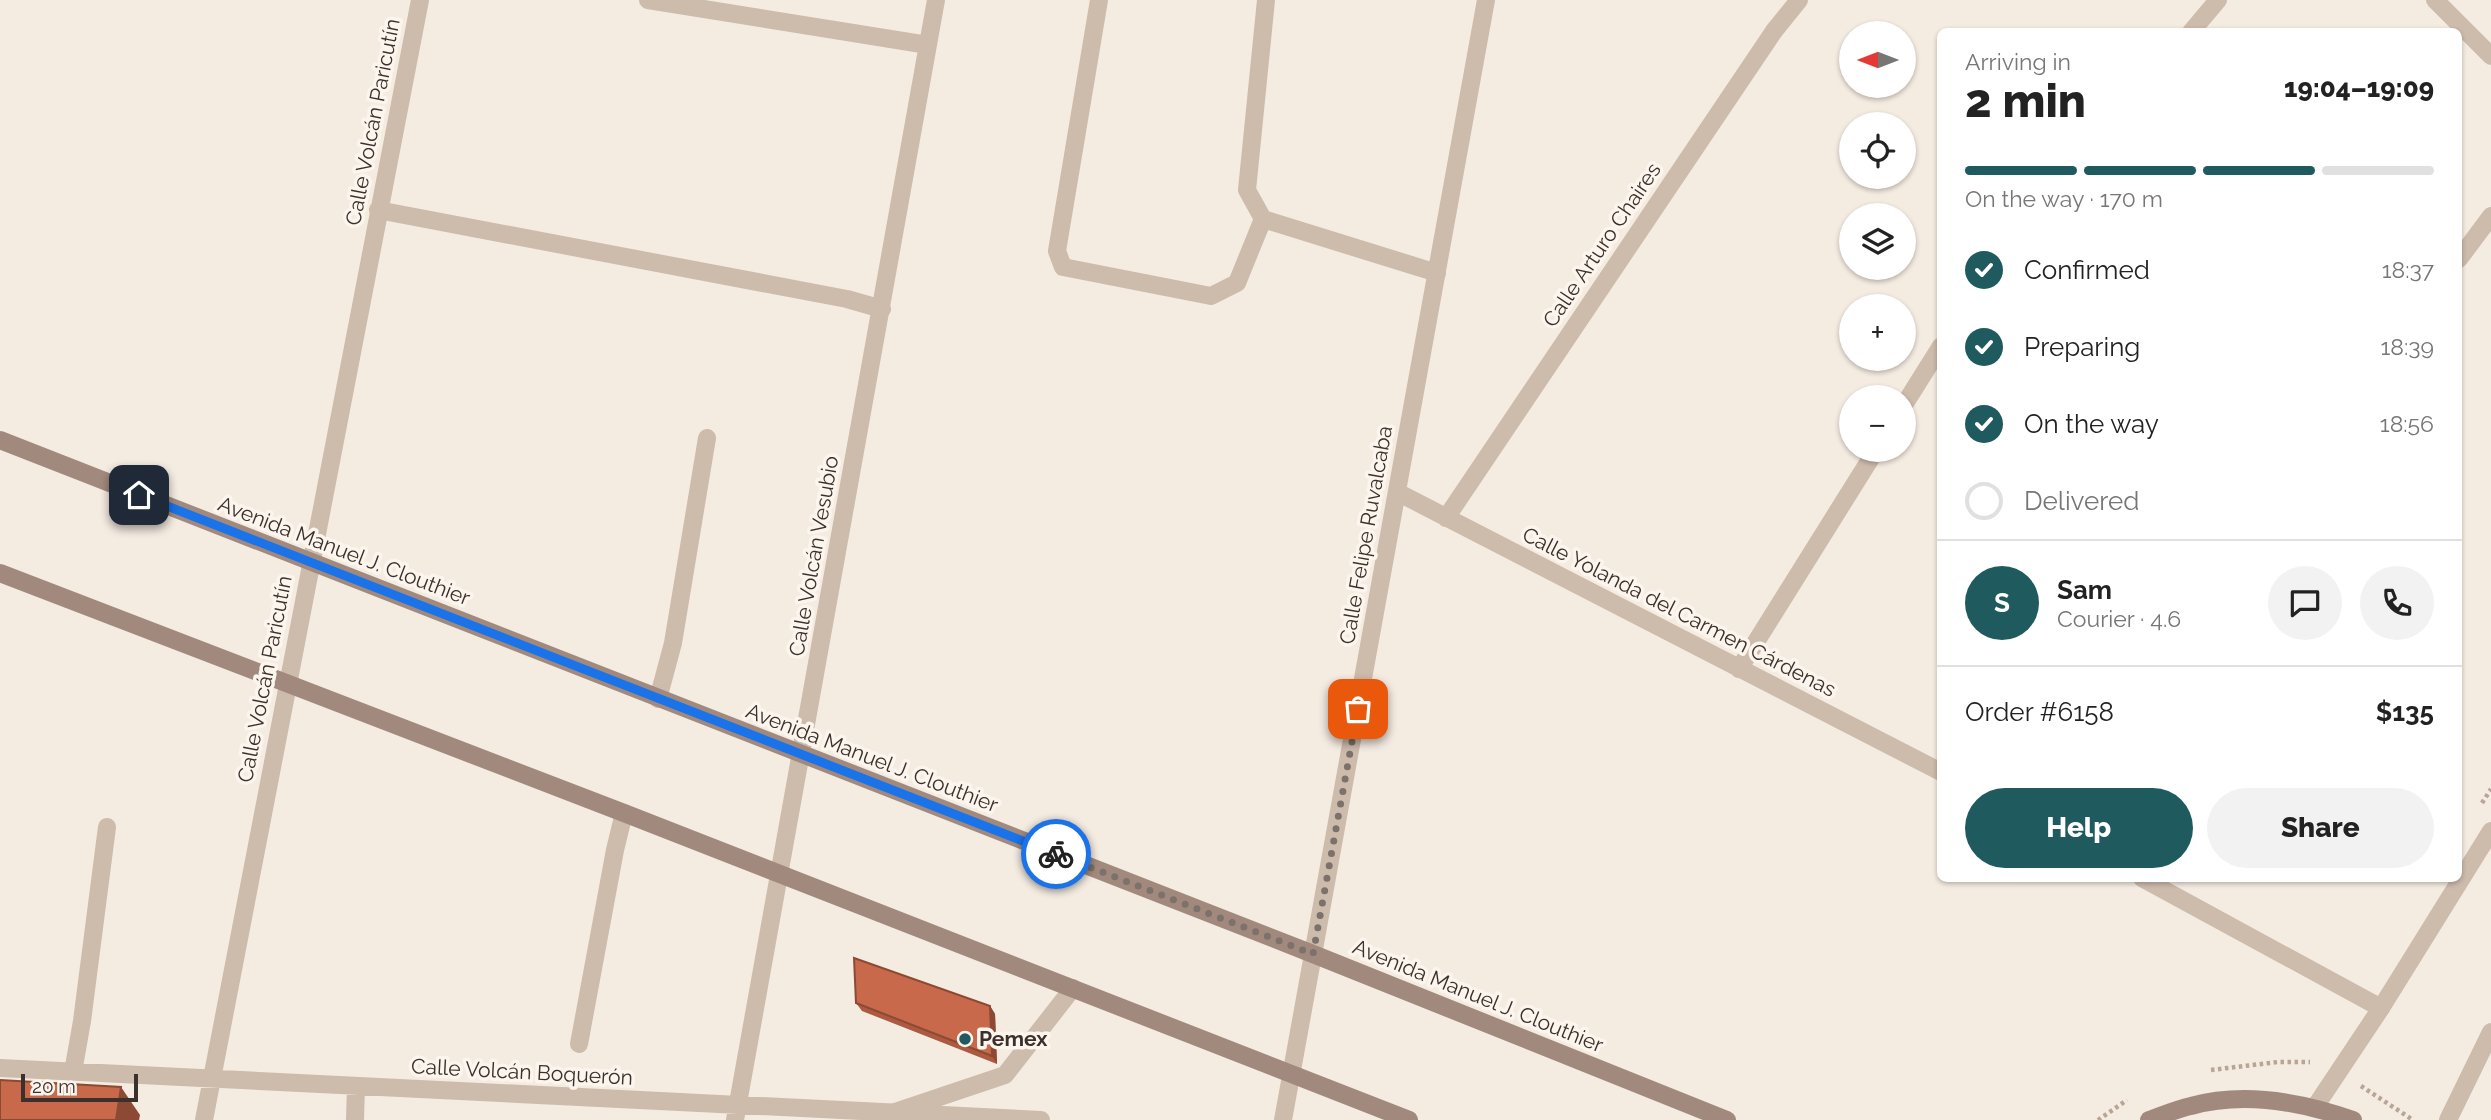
<!DOCTYPE html>
<meta charset="utf-8">
<style>
body{margin:0;font-family:Raleway,sans-serif;background:#f2f2f2;color:#222;height:100vh;display:flex;flex-direction:column;font-size:26px;white-space:nowrap}
*{box-sizing:border-box;margin:0}
p{font-size:23px;color:#767676}
.icon{flex:none;width:38px;height:38px;fill:none;stroke:currentColor;stroke-width:2;stroke-linecap:round;stroke-linejoin:round}
.map{position:relative;flex:1;overflow:hidden}
.details{position:absolute;left:1937px;top:28px;width:525px;height:854px;display:flex;flex-direction:column;background:#fff;border-radius:10px;box-shadow:0 2px 5px #0004}
.details>*{flex:none}
.needle{width:46px;rotate:270deg}
.controls{position:absolute;left:1839px;top:21px;display:grid;gap:14px}
.controls a{display:grid;place-items:center;width:77px;height:77px;border-radius:50%;background:#fff;box-shadow:0 2px 5px #0004;font-size:35px}
.scale{position:absolute;left:21px;bottom:18px;width:117px;box-sizing:border-box;padding-left:7px;border:4px solid #3b302b;border-top:0;font-size:19px;line-height:24px;white-space:nowrap;color:#3b302b;-webkit-text-stroke:5px #fbf5ee;paint-order:stroke}
.pin{position:absolute;display:grid;place-items:center;width:60px;height:60px;color:#fff;margin:-30px;border-radius:14px;box-shadow:0 4px 10px #0006}
.courier{position:absolute;display:grid;place-items:center;width:70px;height:70px;margin:-35px;border:5px solid #1a73e8;border-radius:50%;background:#fff;color:#222;box-shadow:0 2px 9px #0007}
.overview em{font-style:normal;font-weight:800}
.overview div{display:flex;flex-direction:column-reverse}
.overview{display:flex;align-items:center;justify-content:space-between;height:119px;padding:0 28px}
h1{font-size:46px;font-weight:800;line-height:52px}
.bar{display:grid;grid-template-columns:repeat(4,1fr);gap:10px 7px;align-content:center;height:84px;padding:0 28px}
.bar i{height:9px;border-radius:5px;background:#e0e0e0}
.bar .on{background:#1f5a5e}
.bar p{grid-column:span 4}
.line{display:flex;align-items:center;gap:18px;padding:0 28px;border-top:2px solid #e0e0e0}
.line div{flex:1}
.round{display:grid;place-items:center;flex:none;width:74px;height:74px;border-radius:37px;background:#f2f2f2}
ol{padding:0 28px;list-style:none}
li{display:flex;align-items:center;gap:21px;height:77px}
li p{margin-inline-start:auto}
li .icon{padding:7px;border-radius:50%;background:#1f5a5e;color:#fff;stroke-width:4}
li:last-child{color:#767676}
li i{width:38px;height:38px;border:4px solid #e0e0e0;border-radius:50%}
.action{display:flex;gap:14px;margin-top:auto;padding:14px 28px}
.action a{flex:1;height:80px;border-radius:42px;background:#1f5a5e;color:#fff;font-size:28px;font-weight:800;line-height:80px;text-align:center}
.action a+a{background:#f2f2f2;color:#222}
.map>svg:first-child{display:block}
.lines{fill:none;stroke-linecap:round;stroke-linejoin:round}
.path{stroke:#b9a596;stroke-width:4.5;stroke-dasharray:3.5 3.5;stroke-linecap:butt}
.service{stroke:#cdbbac;stroke-width:18}
.minor{stroke:#cdbbac;stroke-width:18}
.tertiary{stroke:#cdbbac;stroke-width:18}
.secondary{stroke:#a18a7d;stroke-width:18}
.wall{fill:#ac5a40}
.shaded-wall{fill:#8c4a34}
.building{fill:#c8694b;stroke:#8c4a34;stroke-width:2}
.done{stroke:#7c716b;stroke-width:7;stroke-dasharray:0 12.6}
.route{stroke:#1a73e8;stroke-width:9}
.poi-dot{fill:#1f5a5e;stroke:#fbf5ee;stroke-width:2.5}
.labels{text-anchor:middle;stroke-width:7;stroke-linejoin:round;paint-order:stroke}
.street-label{font-size:21px;fill:#3b302b;stroke:#fbf5ee}
.poi-label{font-size:21px;font-weight:bold;fill:#3b302b;stroke:#fbf5ee;text-anchor:start}
</style>
<div class="map">
<svg width="2491" height="1120" viewBox="0 0 2491 1120">
<rect width="100%" height="100%" fill="#f4ebe1"/>
<g class="lines">
<path class="path" d="M2482,803L2491,789
M2211,1070L2278,1062H2310
M2361,1086L2413,1120
M2098,1120L2127,1100"/>
<path class="service" d="M1099,0L1057,251L1063,267L1211,296L1237,283L1263,219
M1266,0L1247,190L1263,219L1437,273
M895,1112L1005,1075L1073,988"/>
<path class="minor" d="M648,0L928,45
M2435,0L2491,56
M2191,32L2218,0
M378,210L847,299L882,309
M2459,259L2491,216
M1904,405L1941,346
M1397,492L1941,772
M1446,518L1774,31L1799,0
M1739,669L1876,450
M658,699L673,643L707,438
M2142,878L2381,1008
M579,1044L615,850L624,813
M0,1068L1041,1120
M73,1072L82,1021L107,827
M204,1120L420,0
M355,1120L356,1086
M735,1120L936,0
M1283,1120L1486,0"/>
<path class="tertiary" d="M2315,1107L2381,1008L2491,831
M2448,1120L2491,1032"/>
<path class="secondary" d="M0,440L1313,954L1727,1120
M0,573L624,813L1409,1120
M2149,1120C2163,1115 2177,1109 2191,1106C2245,1091 2302,1102 2353,1120"/>
</g>
<path class="wall" d="M856,1003L990,1006L995,1014L997,1064L862,1011Z"/>
<path class="shaded-wall" d="M990,1006L995,1014L997,1064L992,1056Z
M121,1087L140,1115L139,1120H116Z"/>
<path class="building" d="M854,958L990,1006L992,1056L856,1003Z
M0,1080L121,1087L116,1120H0Z"/>
<g class="lines">
<path class="done" d="M1056,854L1313,954L1358,709"/>
<path class="route" d="M139,495L1056,854"/>
</g>
<circle class="poi-dot" cx="965" cy="1039" r="7"/>
<g class="labels">
<g class="street-label">
<text transform="translate(373 122) rotate(-79)" y="7">Calle Volcán Paricutín</text>
<text transform="translate(1602 245) rotate(-56)" y="7">Calle Arturo Chaires</text>
<text transform="translate(1366 535) rotate(-80)" y="7">Calle Felipe Ruvalcaba</text>
<text transform="translate(344 551) rotate(21)" y="7">Avenida Manuel J. Clouthier</text>
<text transform="translate(814 556) rotate(-80)" y="7">Calle Volcán Vesubio</text>
<text transform="translate(1679 612) rotate(27)" y="7">Calle Yolanda del Carmen Cárdenas</text>
<text transform="translate(265 679) rotate(-79)" y="7">Calle Volcán Paricutín</text>
<text transform="translate(872 758) rotate(21)" y="7">Avenida Manuel J. Clouthier</text>
<text transform="translate(1478 996) rotate(22)" y="7">Avenida Manuel J. Clouthier</text>
<text transform="translate(522 1072) rotate(3)" y="7">Calle Volcán Boquerón</text>
</g>
<g class="poi-label">
<text x="979" y="1046">Pemex</text>
</g>
</g>
</svg>
<div class="controls">
<a><svg class="needle" viewBox="-14 -14 28 28"><path d="M0-13l5 13h-10z" fill="#e53935"/><path d="M0 13l5-13h-10z" fill="#767676"/></svg></a>
<a><svg class="icon" aria-label="locate" viewBox="0 0 24 24"><circle cx="12" cy="12" r="6"/><path d="M12 2v4M12 18v4M2 12h4M18 12h4"/></svg></a>
<a><svg class="icon" aria-label="layers" viewBox="0 0 24 24"><path d="M12 4l9 5-9 5-9-5zM3 14l9 5 9-5"/></svg></a>
<a>+</a>
<a>−</a>
</div>
<div class="scale">20 m</div>
<div class="pin" style="left:1358px;top:709px;background:#ea580c"><svg class="icon" aria-label="bag" viewBox="0 0 24 24"><path d="M5 8h14l-1 12H6zM9 8a3 3 0 0 1 6 0"/></svg></div>
<div class="pin" style="left:139px;top:495px;background:#1f2937"><svg class="icon" aria-label="home" viewBox="0 0 24 24"><path d="M3 11l9-7 9 7M6 9v11h12V9"/></svg></div>
<div class="courier" style="left:1056px;top:854px"><svg class="icon" aria-label="bike" viewBox="0 0 24 24"><circle cx="6" cy="16" r="4"/><circle cx="18" cy="16" r="4"/><path d="M6 16l4-8h5l3 8M10 8l3 8H6M13 5h3"/></svg></div>
<section class="details">
<div class="overview"><div><h1>2 min</h1><p>Arriving in</p></div><em>19:04–19:09</em></div>
<div class="bar"><i class="on"></i><i class="on"></i><i class="on"></i><i></i><p>On the way · 170 m</p></div>
<ol>
<li><svg class="icon" aria-label="check" viewBox="0 0 24 24"><path d="M5 12l5 5 9-10"/></svg>Confirmed<p>18:37</p></li>
<li><svg class="icon" aria-label="check" viewBox="0 0 24 24"><path d="M5 12l5 5 9-10"/></svg>Preparing<p>18:39</p></li>
<li><svg class="icon" aria-label="check" viewBox="0 0 24 24"><path d="M5 12l5 5 9-10"/></svg>On the way<p>18:56</p></li>
<li><i></i>Delivered</li>
</ol>
<div class="line" style="height:126px"><b class="round" style="background:#1f5a5e;color:#fff">S</b><div><b>Sam</b><p>Courier · 4.6</p></div><a class="round"><svg class="icon" aria-label="chat" viewBox="0 0 24 24"><path d="M4 5h16v11H9l-5 4z"/></svg></a><a class="round"><svg class="icon" aria-label="phone" viewBox="0 0 24 24"><path d="M5 4h4l2 5-3 2q2 4 5 5l2-3 5 2v4C11 20 4 13 5 4z"/></svg></a></div>
<div class="line" style="height:91px"><div>Order #6158</div><b>$135</b></div>
<div class="action"><a>Help</a><a>Share</a></div>
</section>
</div>
